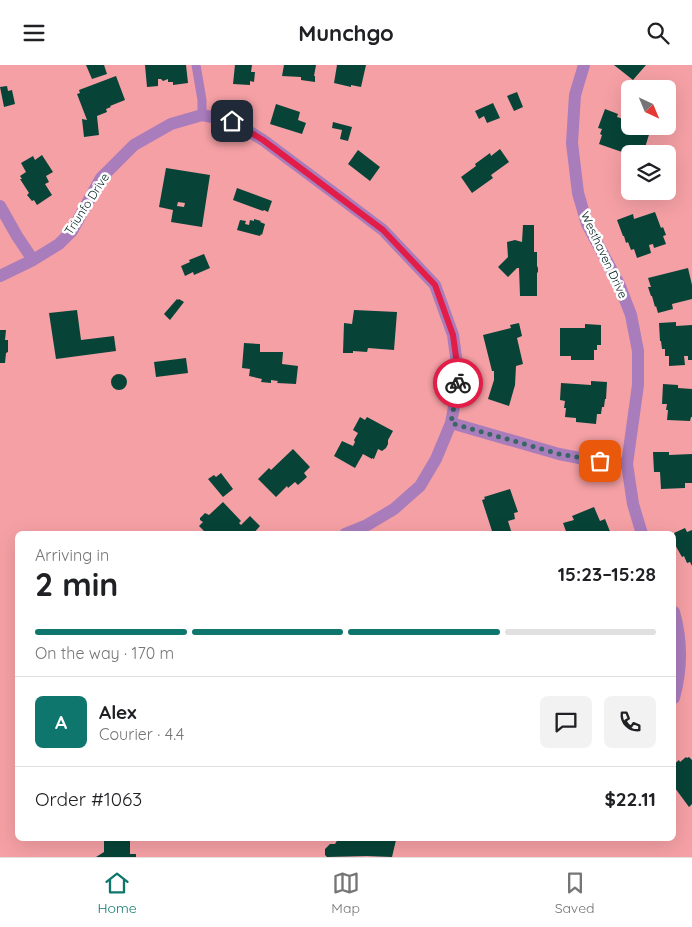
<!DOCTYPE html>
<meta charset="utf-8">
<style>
body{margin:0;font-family:Quicksand,sans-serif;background:#f2f2f2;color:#202124;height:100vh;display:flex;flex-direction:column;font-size:19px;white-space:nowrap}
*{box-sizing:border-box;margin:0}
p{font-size:16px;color:#757577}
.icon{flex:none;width:28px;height:28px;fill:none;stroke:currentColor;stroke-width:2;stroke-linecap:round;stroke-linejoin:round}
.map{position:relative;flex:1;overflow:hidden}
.side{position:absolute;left:15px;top:466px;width:661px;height:310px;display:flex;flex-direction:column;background:#fff;border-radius:8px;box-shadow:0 5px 20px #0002}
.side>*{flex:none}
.needle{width:32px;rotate:136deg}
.fabs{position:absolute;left:621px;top:15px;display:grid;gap:10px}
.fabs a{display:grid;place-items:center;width:55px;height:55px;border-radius:8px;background:#fff;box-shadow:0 5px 20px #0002;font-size:25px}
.pin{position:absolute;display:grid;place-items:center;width:42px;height:42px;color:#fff;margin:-21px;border-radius:10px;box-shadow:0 2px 8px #0006}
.courier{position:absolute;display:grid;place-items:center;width:50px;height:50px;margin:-25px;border:4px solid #e11d48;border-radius:50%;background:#fff;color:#222;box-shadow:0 1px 6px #0007}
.headline em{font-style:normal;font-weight:700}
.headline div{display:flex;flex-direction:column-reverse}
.headline{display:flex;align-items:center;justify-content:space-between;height:85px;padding:0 20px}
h1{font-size:32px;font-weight:700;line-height:38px}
.bar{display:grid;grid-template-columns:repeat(4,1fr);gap:8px 5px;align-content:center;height:60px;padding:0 20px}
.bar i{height:6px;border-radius:4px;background:#e0e0e0}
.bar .on{background:#0f766e}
.bar p{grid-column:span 4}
.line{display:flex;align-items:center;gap:12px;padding:0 20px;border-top:1px solid #e0e0e0}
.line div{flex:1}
.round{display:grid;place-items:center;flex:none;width:52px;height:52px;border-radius:8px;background:#f2f2f2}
header{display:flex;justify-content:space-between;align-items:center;height:65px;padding:0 20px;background:#fff;font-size:22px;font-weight:700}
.dock{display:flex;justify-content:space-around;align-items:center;height:70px;border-top:1px solid #e0e0e0;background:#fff;font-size:14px;color:#757577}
.dock a{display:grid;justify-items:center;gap:2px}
.dock .on{color:#0f766e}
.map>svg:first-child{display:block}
.green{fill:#f5a0a5;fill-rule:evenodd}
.building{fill:#074337;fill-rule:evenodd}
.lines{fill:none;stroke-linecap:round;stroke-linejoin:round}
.service{stroke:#a97cbb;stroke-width:9}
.minor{stroke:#a97cbb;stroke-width:12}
.done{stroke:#396768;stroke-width:5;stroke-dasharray:0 9}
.route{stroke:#e11d48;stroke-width:6}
.labels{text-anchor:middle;stroke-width:5;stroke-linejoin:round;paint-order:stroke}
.street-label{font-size:12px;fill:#001d1e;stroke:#fff}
</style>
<header><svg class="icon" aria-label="menu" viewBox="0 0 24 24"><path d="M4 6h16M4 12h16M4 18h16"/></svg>Munchgo<svg class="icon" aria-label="search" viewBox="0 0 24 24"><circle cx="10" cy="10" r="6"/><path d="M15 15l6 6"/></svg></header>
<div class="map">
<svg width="692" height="792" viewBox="0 0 692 792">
<rect width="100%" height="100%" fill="#a4f1f1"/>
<path class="green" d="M0,0H692V792H0ZM630,24H668V61H630ZM630,89H668V126H630ZM18,469H674V774H18Z"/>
<path class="building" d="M86,0H104L107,9L92,14Z
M145,0H186L188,18L173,20V17H168V14L163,16L161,14H158V21L147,22Z
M235,0H252L251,7H255L254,17L250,16V20L233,19Z
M284,0H316L314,11H315V17L301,15V12L282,11Z
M337,0H366L361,22L351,20V22L334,18Z
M614,0H646L633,15Z
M116,11L125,35L110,41L111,42L106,44L107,47L97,51L99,70L84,72L82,54L87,55L77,29L80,28L79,25Z
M7,21L8,26L12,25L15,39L4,42L0,22Z
M517,27L523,42L514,46L507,31Z
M493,38L500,53L487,58L484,51L479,54L475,46Z
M276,39L300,47L298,55L306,58L302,69L270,59Z
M605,44L618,49L617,52L630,56V61H646L651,63L643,89L623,83L622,87L599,79L602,70L600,69L602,64L598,63Z
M333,57L352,62L348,76L340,74L342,65L332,63Z
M500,84L509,97L491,110L493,113L472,128L461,112L476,101L475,99L490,88L491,91Z
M358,85L380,102L370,116L348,99Z
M42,90L53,107L46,111L49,117L45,119L52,130L37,140L34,135L32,136L27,130L29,128L20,114H22L20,111L26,107L21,98L33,91L35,95Z
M166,103L210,110L202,162L171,157L173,145L159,142ZM178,137L185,138L184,142L177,141Z
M237,123L272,136L268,147L264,145L263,146L233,135Z
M655,147L661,163L663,162L666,170L663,171L666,179L654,183L653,179L649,180L651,188L637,193L634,184L631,185L628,177L626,178L624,171H623L617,155L633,149L634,154Z
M254,154L261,156L260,157L265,159L262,170L261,169L260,171L237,165L240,155L246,156L245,159L249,160L250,155L254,156Z
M523,160H534V187H537V201L538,203V207L537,208V231H520L519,203H517L508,212L498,202L508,192L507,177L515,175L522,177Z
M204,189L210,203L194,210L193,207L185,211L181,201L190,197L189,195Z
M688,203L692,220V234L672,239L673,244L658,248L656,241L655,242L652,231H651L648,222H651L648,213Z
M177,234L178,235L179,234L184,237L170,255L164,249Z
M77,245L81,275L114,271L116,286L56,294L49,248Z
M354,245L397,247L394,285L368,283L367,287L353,286V288H343L344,258L352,259Z
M676,257V261L692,260V295H688V291H684L685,300L669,301V291H665V284H662L661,276H660L659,258Z
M519,258L522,271L517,273L523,299L516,301L515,320L509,341L488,334L494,315V306H492L483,270L511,263L510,260Z
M585,259L601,260V280H597V285H594V295H571V291H560V263H585Z
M0,265H6L5,275H8V287L6,288L5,298H0Z
M244,278L260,279V287H283L282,299L298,301L296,319L277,318L278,316L271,315V318L261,317L262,314L249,311L250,304L242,303Z
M186,293L188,308L156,312L154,297Z
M111 317a8 8 0 1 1 16 0a8 8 0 1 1-16 0Z
M591,316L607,317L606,334H605L604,342H602L601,349H597L596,359L576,357V353L565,352L566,343H564L565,336L560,335L561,318L591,320Z
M663,319L678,320V323L692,324V352H691L690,356L667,355L668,345H666L667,339H662Z
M360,352L365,355L367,352L393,366L388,375V379L386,383L382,386L378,384L374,394L372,393V394L363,389L355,403L334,391L342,376L353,381L355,377L354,375L358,368L353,365Z
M293,384L310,402L304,408L307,412L298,420L295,417L288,423L287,421L276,432L258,414L269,403L271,405Z
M653,387H669V390L692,389V418H685V423L661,424L660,407H654Z
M221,408L233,424L223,432L208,414L214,410L216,412Z
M510,424L518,447L514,448L515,454L508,456L512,469H493L482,435L485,434L484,432Z
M223,437L241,456L239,458L241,460L250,451L260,461L253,469H207L199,461L203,457L200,455V453L205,448L209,450Z
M594,442L600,456L605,454L611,469H567L563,458L574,455L572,451Z
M685,463L687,467L692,465V501L690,497L687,498L684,491L682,492L674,478V468Z
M686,692L687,693L689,692L692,695V739L689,742L675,723L674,724V699L679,695L680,697Z
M104,774H130V789H136V792H96L104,787Z
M338,774H390L396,775L392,792L367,791L327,792L325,790V784L330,779H335Z"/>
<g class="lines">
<path class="service" d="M196,0L202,35V50"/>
<path class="minor" d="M584,0L575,30L572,78L578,128L587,159L619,219L631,250L638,286V320L627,399L633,439L642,469
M0,141L17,171L33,195
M0,211L33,195L59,179L72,166L101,113L134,80L171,59L202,50L232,56L263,75L334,128L383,165L435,220L453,270L459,314L451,358L436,394L420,421L394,444L367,460L345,469
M451,358L559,389L600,397L627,399
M674,547C682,575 682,604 674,633"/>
</g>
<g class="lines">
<path class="done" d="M458,318L451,358L559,389L600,396"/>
<path class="route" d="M232,56L263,75L383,165L435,220L453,270L459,314L458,318"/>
</g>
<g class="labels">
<g class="street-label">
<text transform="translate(87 139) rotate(-57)" y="4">Triunfo Drive</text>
<text transform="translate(604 190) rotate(65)" y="4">Westhaven Drive</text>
</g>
</g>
</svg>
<div class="fabs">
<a><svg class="needle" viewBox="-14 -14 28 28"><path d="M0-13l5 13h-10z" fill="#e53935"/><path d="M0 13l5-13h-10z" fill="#757577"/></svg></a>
<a><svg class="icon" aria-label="layers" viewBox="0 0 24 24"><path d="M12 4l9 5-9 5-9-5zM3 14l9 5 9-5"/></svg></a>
</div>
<div class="pin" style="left:600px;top:396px;background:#ea580c"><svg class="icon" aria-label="bag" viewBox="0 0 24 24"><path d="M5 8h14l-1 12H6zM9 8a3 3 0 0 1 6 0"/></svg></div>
<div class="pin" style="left:232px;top:56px;background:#1f2937"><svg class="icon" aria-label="home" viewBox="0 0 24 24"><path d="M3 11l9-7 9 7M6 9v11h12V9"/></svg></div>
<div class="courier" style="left:458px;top:318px"><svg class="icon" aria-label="bike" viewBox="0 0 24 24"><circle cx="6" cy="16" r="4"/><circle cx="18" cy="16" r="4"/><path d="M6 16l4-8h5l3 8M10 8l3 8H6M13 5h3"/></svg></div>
<section class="side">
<div class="headline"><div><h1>2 min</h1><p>Arriving in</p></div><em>15:23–15:28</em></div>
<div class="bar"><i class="on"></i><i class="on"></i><i class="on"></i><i></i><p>On the way · 170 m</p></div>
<div class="line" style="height:90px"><b class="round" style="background:#0f766e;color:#fff">A</b><div><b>Alex</b><p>Courier · 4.4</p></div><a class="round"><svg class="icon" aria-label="chat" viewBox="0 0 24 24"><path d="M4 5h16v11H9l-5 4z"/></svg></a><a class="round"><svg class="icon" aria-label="phone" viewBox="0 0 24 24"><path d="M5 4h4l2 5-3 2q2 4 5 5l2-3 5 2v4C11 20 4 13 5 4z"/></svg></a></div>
<div class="line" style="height:65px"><div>Order #1063</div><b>$22.11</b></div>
</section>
</div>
<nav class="dock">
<a class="on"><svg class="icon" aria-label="home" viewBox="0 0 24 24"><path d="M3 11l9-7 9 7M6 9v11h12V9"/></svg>Home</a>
<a><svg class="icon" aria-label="map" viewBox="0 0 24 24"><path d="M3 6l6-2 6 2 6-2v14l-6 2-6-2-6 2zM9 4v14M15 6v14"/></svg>Map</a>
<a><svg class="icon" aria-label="saved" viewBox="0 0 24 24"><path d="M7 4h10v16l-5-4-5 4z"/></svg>Saved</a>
</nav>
